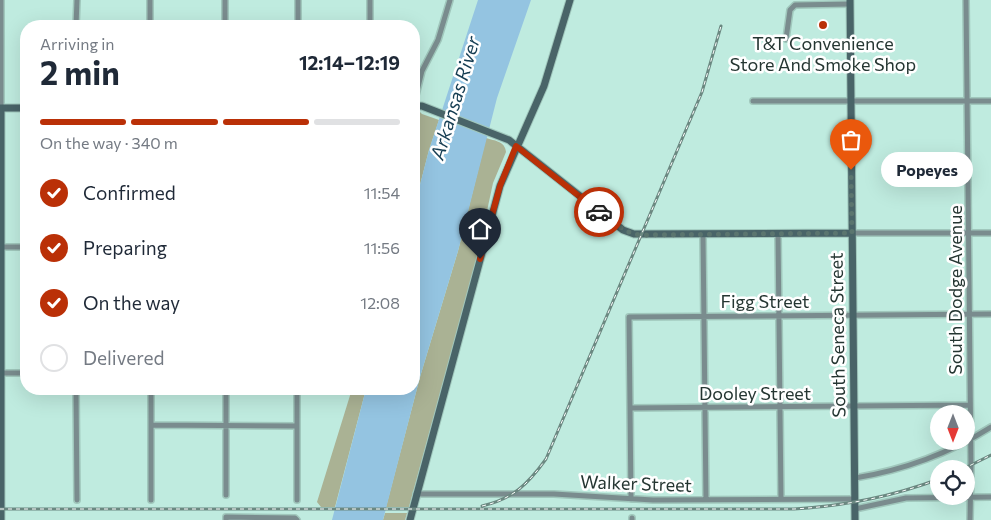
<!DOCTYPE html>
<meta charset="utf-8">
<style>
body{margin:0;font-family:Commissioner,sans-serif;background:#f2f2f3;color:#1f2937;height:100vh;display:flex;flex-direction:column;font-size:19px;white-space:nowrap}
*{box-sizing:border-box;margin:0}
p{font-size:16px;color:#747a83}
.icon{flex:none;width:28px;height:28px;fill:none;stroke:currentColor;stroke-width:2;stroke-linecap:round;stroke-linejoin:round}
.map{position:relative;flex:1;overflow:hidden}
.sheet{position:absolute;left:20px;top:20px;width:400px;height:375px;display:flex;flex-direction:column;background:#fff;border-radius:20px;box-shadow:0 5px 20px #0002}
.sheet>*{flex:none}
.needle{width:32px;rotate:180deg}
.controls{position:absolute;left:930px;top:405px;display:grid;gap:10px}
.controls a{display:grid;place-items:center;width:45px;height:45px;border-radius:50%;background:#fff;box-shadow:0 5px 20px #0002;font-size:25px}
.pin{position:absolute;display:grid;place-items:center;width:42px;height:42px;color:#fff;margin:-51px -21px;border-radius:50% 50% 50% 0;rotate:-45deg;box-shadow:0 0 5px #0007}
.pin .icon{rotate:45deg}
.courier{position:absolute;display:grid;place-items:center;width:50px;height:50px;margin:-25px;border:4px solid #ba3007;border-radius:50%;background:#fff;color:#222;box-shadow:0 1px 6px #0007}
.bubble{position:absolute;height:35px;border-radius:18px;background:#fff;box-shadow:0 5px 20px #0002;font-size:16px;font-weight:700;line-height:35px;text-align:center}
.headline em{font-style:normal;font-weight:700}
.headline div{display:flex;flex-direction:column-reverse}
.headline{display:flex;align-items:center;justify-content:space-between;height:85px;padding:0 20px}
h1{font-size:32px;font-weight:700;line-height:38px}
.bar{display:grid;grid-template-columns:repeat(4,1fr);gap:8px 5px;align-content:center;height:60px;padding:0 20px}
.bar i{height:6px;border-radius:4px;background:#e0e1e3}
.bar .on{background:#ba3007}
.bar p{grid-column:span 4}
ol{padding:0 20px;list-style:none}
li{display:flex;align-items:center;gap:15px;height:55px}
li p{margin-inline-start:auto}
li .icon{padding:5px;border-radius:50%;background:#ba3007;color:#fff;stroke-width:4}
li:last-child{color:#747a83}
li i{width:28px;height:28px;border:2px solid #e0e1e3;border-radius:50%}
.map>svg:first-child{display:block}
.green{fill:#aab294}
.water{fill:#94c4e1}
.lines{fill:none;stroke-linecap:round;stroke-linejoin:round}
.street-casing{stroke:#a0c7bc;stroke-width:8}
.secondary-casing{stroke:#a0c7bc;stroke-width:9}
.street{stroke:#7a8c8e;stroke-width:5}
.secondary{stroke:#496468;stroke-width:7}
.rail-casing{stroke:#6b8881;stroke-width:3}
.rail{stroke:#fff;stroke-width:1;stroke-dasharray:4;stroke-linecap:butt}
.done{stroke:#5b756f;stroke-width:5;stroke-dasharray:0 9}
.route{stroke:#ba3007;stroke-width:6}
.poi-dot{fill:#ba3007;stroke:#fff;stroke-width:2}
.labels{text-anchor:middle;stroke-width:5;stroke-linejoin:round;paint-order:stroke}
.poi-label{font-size:18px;fill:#253632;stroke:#fff}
.street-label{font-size:18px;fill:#253632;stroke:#fff}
.water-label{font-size:19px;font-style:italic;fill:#153d52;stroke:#fff}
</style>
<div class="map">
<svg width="991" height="520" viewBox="0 0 991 520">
<rect width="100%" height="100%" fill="#bfebdf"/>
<path class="green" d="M419,111L422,114L439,120L429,150L414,208V164L417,150Z
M486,138C495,141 505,141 506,152L493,183L476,262L409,507H386L420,377L458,251Z
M352,389H366L335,507H321L317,502Z
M385,513H407L405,520H383Z"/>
<path class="water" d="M478,0H531L497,98L458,251L420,377L383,520H332L366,389H414V208L429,150Z"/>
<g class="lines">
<defs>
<path id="street" d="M1,0V108
M298,0V26
M370,0V26
M966,0L971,466L970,520
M76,26L77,0
M150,26V0
M225,26V0
M786,39L790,10L795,5L850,4
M753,101H991
M414,103L422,71L438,40L450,0
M852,233H991
M778,234L781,499
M703,235L706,500
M0,247H26
M0,373H26
M76,389L77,500
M226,389V495
M297,389V500
M630,408L970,405
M151,425L297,426
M855,478C903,470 950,453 991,427
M416,494H554L653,500L855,499
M631,499L629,317L991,314
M151,500V389
M855,509L906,498L991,497
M632,518V520
M226,520V517L295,518L297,520"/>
<path id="secondary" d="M850,0L855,520
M414,106H422L509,140L623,230L634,234L852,233
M0,108H26
M1,520V108
M410,520L500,186L544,86L570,0"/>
</defs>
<use href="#street" class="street-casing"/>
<use href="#secondary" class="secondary-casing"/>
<use href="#street" class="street"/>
<use href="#secondary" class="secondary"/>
<defs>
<path id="rail" d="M963,469L991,455
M482,506C513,499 528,484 546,459L702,92L721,26
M0,509H794C844,506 891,497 939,479"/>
</defs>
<use href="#rail" class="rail-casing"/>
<use href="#rail" class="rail"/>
</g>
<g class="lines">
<path class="done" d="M599,212C612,221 624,233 640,235L852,233L851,170"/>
<path class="route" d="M480,259L500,186L516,146L599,212"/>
</g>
<circle class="poi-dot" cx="823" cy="25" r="5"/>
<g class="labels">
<g class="poi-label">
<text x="823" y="50">T&amp;T Convenience<tspan x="823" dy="21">Store And Smoke Shop</tspan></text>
</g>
<g class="street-label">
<text transform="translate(956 290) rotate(-90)" y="6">South Dodge Avenue</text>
<text x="765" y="308">Figg Street</text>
<text transform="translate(838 335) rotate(-91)" y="6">South Seneca Street</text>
<text x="755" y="400">Dooley Street</text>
<text transform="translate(636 484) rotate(2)" y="6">Walker Street</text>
</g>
<g class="water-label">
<text transform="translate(455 98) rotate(-73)" y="7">Arkansas River</text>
</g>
</g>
</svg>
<div class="controls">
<a><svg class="needle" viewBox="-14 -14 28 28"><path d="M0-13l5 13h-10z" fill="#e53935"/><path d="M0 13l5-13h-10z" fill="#747a83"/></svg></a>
<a><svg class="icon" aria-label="locate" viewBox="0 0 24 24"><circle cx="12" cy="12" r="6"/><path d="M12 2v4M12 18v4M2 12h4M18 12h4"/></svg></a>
</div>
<div class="pin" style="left:851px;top:170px;background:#ea580c"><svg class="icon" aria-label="bag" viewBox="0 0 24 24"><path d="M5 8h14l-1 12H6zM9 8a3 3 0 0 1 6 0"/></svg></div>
<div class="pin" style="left:480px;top:259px;background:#1f2937"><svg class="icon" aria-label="home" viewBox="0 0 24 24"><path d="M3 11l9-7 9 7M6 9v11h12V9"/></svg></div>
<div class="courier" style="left:599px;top:212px"><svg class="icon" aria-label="car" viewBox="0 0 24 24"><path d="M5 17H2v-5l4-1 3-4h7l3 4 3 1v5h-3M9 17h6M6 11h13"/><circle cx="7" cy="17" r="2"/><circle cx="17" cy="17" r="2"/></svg></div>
<div class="bubble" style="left:881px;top:152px;width:92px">Popeyes</div>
<section class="sheet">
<div class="headline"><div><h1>2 min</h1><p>Arriving in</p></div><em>12:14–12:19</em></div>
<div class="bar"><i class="on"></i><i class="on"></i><i class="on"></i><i></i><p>On the way · 340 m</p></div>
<ol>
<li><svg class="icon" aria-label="check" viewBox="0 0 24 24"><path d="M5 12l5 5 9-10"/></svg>Confirmed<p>11:54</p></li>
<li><svg class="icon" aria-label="check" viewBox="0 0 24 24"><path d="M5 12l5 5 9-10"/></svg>Preparing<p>11:56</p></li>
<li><svg class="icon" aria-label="check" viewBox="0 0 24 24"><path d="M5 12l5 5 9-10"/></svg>On the way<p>12:08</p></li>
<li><i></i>Delivered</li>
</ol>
</section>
</div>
